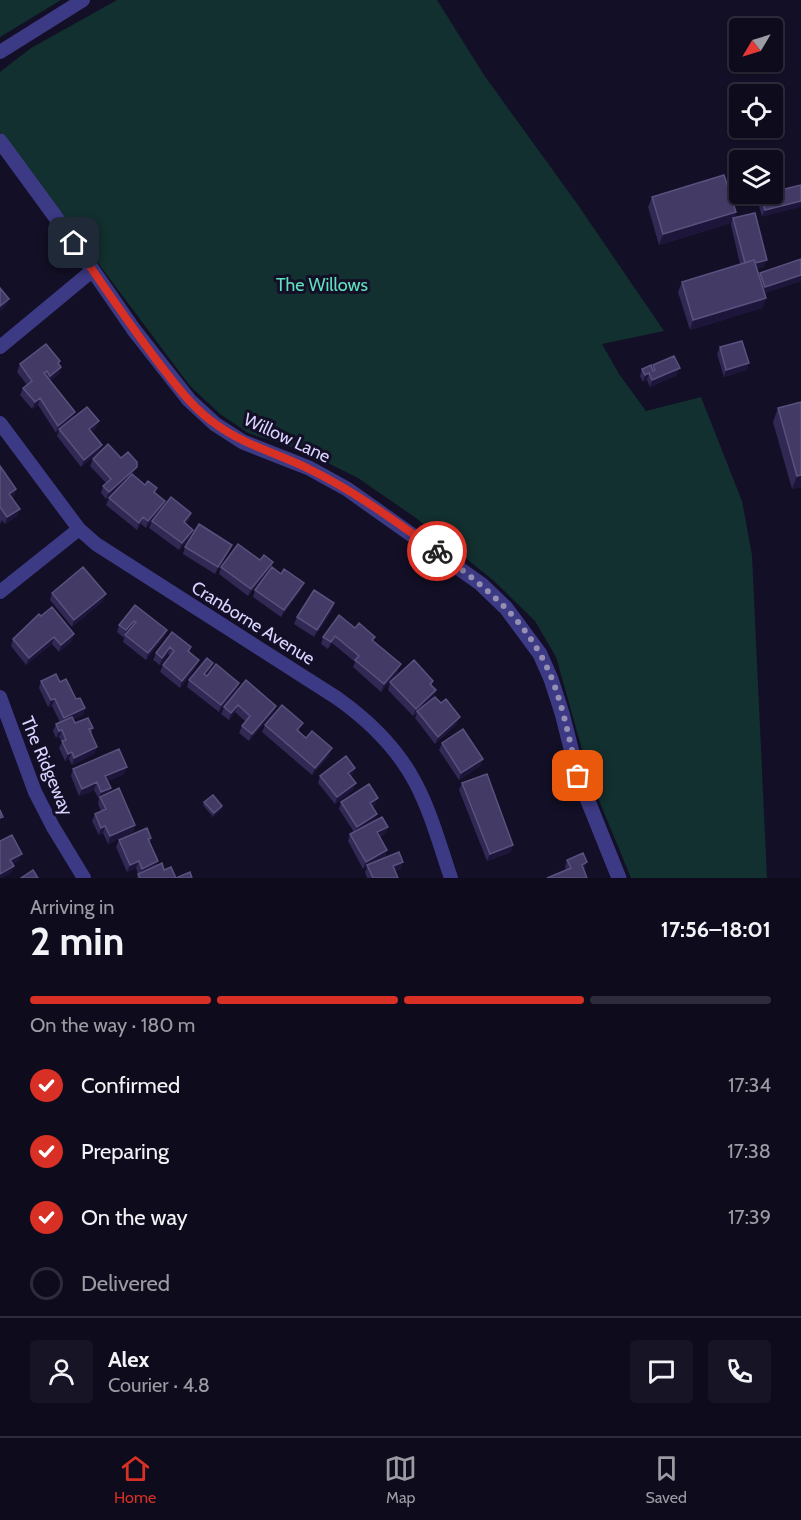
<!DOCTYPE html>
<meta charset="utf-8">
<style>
body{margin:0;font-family:Cabin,sans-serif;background:#171425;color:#f1f3f6;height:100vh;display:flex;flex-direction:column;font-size:22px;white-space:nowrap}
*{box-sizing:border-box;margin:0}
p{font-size:20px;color:#9b9ba3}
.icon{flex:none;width:33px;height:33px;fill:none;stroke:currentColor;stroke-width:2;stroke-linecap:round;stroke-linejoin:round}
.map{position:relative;height:878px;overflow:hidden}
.sheet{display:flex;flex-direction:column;background:#0e0b1c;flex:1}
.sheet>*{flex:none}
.needle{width:39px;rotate:232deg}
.controls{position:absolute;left:729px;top:18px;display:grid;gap:12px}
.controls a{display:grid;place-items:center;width:54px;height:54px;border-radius:6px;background:#0e0b1c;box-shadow:0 2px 4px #0004,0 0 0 2px #2e2b3b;font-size:30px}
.pin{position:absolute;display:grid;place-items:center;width:51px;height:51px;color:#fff;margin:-26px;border-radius:12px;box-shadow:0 3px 9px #0006}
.courier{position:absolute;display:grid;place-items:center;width:60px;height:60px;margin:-30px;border:4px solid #d93025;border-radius:50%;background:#fff;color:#222;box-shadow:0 2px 8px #0007}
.overview em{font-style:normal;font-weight:800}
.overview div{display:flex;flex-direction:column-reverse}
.overview{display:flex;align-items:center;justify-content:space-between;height:102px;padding:0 30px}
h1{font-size:39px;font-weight:800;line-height:45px}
.bar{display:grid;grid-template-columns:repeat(4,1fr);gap:9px 6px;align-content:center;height:72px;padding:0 30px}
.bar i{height:8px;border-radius:4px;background:#2e2b3b}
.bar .selected{background:#d93025}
.bar p{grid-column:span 4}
.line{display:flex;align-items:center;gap:15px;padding:0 30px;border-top:2px solid #2e2b3b}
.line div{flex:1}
.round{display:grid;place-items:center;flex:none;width:63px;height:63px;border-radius:6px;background:#171425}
ol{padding:0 30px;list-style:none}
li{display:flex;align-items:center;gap:18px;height:66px}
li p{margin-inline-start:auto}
li .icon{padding:6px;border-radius:50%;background:#d93025;color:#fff;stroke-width:4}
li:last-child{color:#9b9ba3}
li i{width:33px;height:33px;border:3px solid #2e2b3b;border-radius:50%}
.tab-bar{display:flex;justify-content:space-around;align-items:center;height:84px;border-top:2px solid #2e2b3b;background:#0e0b1c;font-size:16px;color:#9b9ba3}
.tab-bar a{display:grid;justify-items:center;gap:3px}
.tab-bar .selected{color:#d93025}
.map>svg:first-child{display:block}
.green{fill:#12302f}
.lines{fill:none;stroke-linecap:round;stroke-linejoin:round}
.minor{stroke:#3d3a85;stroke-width:14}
.tertiary{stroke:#3d3a85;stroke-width:15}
.wall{fill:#312854}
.shaded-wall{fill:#1d163a}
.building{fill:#433a66;stroke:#5a527e;stroke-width:1.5}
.done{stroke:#948fb3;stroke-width:6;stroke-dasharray:0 10.8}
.route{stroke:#d93025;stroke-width:8}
.labels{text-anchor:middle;stroke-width:6;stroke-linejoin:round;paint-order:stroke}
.park-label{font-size:18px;fill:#5fe0c0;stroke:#130f26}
.street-label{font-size:18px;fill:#d9d4ff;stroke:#130f26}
</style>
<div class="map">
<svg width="801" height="878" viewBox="0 0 801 878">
<rect width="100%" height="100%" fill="#130f26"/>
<path class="green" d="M0,0H61L0,37Z
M117,0H437L484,75L578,205L664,331L602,344L619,374L646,411L701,397L742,501L752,555L767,878H631L591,781L556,657L535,621L494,581L416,518L358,478L306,452L248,433L220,414L190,386L0,132V72L31,48Z"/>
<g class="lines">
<path class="minor" d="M0,52L83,0
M0,347L93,270
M0,423L79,529L96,544L337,698C368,720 397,748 415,782C431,812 440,846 451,878
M0,592L79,529
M0,697L35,792L53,827L84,878"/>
<path class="tertiary" d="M0,141L65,230L134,330L189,400L215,424L243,442L309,468L347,489L481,584L506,608L540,654L551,679L562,713L578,776L619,878"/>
</g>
<path class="wall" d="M772,194L762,217L758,202L761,195Z
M652,197L736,212L734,218L764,267L757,269L759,276L760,273L801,281L765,293L766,298L762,308L690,330L678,292L682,282L740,264L731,225V223L659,245L648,207Z
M720,347L749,363L746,370L724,377L717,354Z
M60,361L59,364L61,367L59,374L50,380L73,418L96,428L91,432L99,452L81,467L57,436L59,430L56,433L38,405L32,409L20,395L23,388L27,385L17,372L20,364Z
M653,365L677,375L650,387L647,380L643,382L640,376L642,369H652Z
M801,402V487L792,489L773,422L778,408Z
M93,459L134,474L133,475L155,493L162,508L191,513L189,520L186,524L190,537L179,550L149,528L152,521L146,528L141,524L137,530L106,505L109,498L116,491L106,499L101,493L103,486L107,484L90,466Z
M0,466L16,489L14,496L12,497L17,516L5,524L2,520L0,524Z
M232,545L229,552L215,574L183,554L185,547Z
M260,560L273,562L271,568L281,574L301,590L281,617L253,597L255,590L268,572L248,596L219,574L221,567Z
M52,593L103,601L72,627L50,600Z
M135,605L167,630L164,637L146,660L123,642L125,635L124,638L117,632L119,625Z
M332,611L314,637L294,624L297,617Z
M41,616L72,641L59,652L52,644L26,665L11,646L13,639Z
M355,628L375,637L373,641L398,672L381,692L353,667L355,662L332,643L328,649L321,644L323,637Z
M172,632L191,647L189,652L196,667L180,688L160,672L163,665L170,656L168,654L160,665L153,660L156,653Z
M211,670L206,676L237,690L219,712L187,687L189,680Z
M246,680L273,713L249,741L239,733L242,726L246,722L235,712L229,720L221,714L224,707Z
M41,681L60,682L85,708L83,715L74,719L75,723L93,728L91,734L97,747L94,754L72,765L69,759L65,761L59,748L62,742L59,737L56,738L53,731L56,724L60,722L52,706L48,707L39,688Z
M433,681L432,685L434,697L425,705L457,724L435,744L415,718L417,713L413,716L388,690L390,682Z
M265,725L300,730L299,732L329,756L312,775L262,732Z
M442,743L483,759L480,766L459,780L439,750Z
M127,767L124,774L108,781L111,788L109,793L135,825L133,832L108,844L103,833L99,835L92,821L95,814L101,811L98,804L99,799L94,790L79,796L71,776L73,769Z
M355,768L352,775L351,776L353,790L335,804L318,783L320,776Z
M462,783L511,852L487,861L459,790Z
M204,802L222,806L221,810L213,817L203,805Z
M341,802L375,805L372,807L374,821L388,827L385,834L380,837L387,850L385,857L379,861L401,869L395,871L398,878H367L365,872L367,867L363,869L348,841L350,834L354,832L339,809Z
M151,838L150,842L158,861L156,866L176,878H192H137L138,874L136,868L127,872L116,847L119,840Z
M567,860L585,869L566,870L565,867Z"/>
<path class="shaded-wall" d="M801,201V207L762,217L765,210Z
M736,212L731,223L659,245L663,234Z
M767,260L764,267L742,272L745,265Z
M801,275V281L763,294L765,287Z
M766,298L762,308L690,330L693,320Z
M9,299L6,306L0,311V306Z
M749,363L746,370L724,377L726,370Z
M61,367L59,374L48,383L50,376Z
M680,368L677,375L650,387L652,380Z
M649,373L647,380L643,382L645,375Z
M40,398L38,405L32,409L35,402Z
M75,412L73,420L56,433L58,426Z
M99,421L96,428L86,436L89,429Z
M102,445L99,452L81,467L84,460Z
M137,467L134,474L106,499L109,492Z
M801,475V487L792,489L797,476Z
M16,489L14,496L7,501L9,494Z
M165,501L162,508L146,528L148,521Z
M20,509L17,516L5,524L7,517Z
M191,513L189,520L181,529L184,522Z
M143,517L141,524L137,530L139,523Z
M193,530L190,537L179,550L182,543Z
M232,545L229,552L215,574L218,567Z
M273,562L270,569L248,596L251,589Z
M304,583L301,590L281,617L284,610Z
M106,594L103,601L72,627L74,620Z
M334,603L332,611L314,637L317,630Z
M134,621L131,628L124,638L126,630Z
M167,630L164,637L146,660L148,653Z
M74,634L72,641L59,652L61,645Z
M335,636L332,643L328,649L331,642Z
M54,637L52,644L26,665L29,658Z
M170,647L168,654L160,665L162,658Z
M199,660L196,667L180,688L182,681Z
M213,663L211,670L202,681L204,674Z
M401,664L398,672L381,692L384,684Z
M239,683L237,690L219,712L221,705Z
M436,690L434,697L418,712L417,711L413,716L416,709Z
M55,699L52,706L48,707L51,700Z
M238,705L235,712L229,720L231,713Z
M276,706L273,713L249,741L252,734Z
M85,708L83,715L61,725L64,718Z
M460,717L457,724L435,744L438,737Z
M62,730L59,737L56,738L59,731Z
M97,747L94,754L72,765L74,758Z
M332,748L329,756L312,775L315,768Z
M72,752L69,759L65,761L68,754Z
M483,759L480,766L459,780L461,773Z
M127,767L124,774L103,783L105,776Z
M355,768L352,775L346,780L348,773Z
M97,782L94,790L79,796L82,789Z
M356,783L353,790L335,804L337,797Z
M111,788L108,795L100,797L99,799L101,792Z
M378,798L375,805L368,810L370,803Z
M222,806L221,810L213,817L214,813Z
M377,814L374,821L354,834L357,827Z
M135,825L133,832L108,844L110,836Z
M105,826L103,833L99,835L101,828Z
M388,827L385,834L375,839L377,832Z
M513,845L511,852L487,861L490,854Z
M387,850L385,857L368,867L367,865V867L363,869L366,862Z
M22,854L19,861L7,867L10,860Z
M139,861L136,868L127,872L130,865Z
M158,861L156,868L139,876L142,869Z
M403,862L401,869L391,873L393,866Z
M587,862L585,869L579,872L582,865Z
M14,866L11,873L3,878H0V874Z"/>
<path class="building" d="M724,175L736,212L663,234L652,197Z
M801,185V201L765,210L761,195L772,194V192Z
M755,213L767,260L755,263L754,260L745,263L733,218Z
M801,259V275L765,287L760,273Z
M754,260L766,298L693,320L682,282Z
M0,288L9,299L0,306Z
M742,341L749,363L726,370L720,347Z
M46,344L60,361L58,363L61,367L50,376L47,371L44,373L75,412L58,426L40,398L35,402L23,388L32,381L20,364Z
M674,356L680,368L652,380L649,373L645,375L642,369L651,365L653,371L655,370L653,365Z
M801,402V475L797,476L778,408Z
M87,407L99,421L89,429L102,445L84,460L59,429Z
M108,444L121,458L128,452L137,462V467L109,492L103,486L111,479L93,459Z
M0,466L16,489L9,494L20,509L7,517L0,507Z
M132,474L145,485L148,481L157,488L154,492L165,501L148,521L143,517L139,523L109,498Z
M171,497L191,513L184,522L193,530L182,543L152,521Z
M199,524L232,545L218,567L185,547Z
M238,544L260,560L264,555L273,562L251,589L221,567Z
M83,567L106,594L74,620L52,593Z
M272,567L281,574L284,569L304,583L284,610L255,590Z
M314,590L334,603L317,630L297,617Z
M135,605L167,630L148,653L125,635L136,622L134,621L126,630L119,625Z
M52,607L74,634L61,645L54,637L29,658L13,639L39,614L41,616Z
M339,615L355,628L359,623L375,637L372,640L401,664L384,684L355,660L359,656L335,636L331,642L323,637Z
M172,632L191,647L188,651L199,660L182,681L163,665L174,651L170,647L162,658L156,653Z
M207,658L213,663L204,674L207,676L216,664L239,683L221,705L189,680Z
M414,660L433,681L430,684L436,690L416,709L390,682Z
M56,674L60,682L66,679L76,699L80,698L85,708L64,718L55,699L51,700L41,681Z
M246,680L276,706L252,734L242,726L250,716L238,705L231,713L224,707Z
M435,697L441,703L446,699L460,717L438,737L417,711Z
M282,705L303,723L297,730L306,738L312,731L332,748L315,768L265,725Z
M72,717L75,723L88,718L93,728L89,729L97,747L74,758L72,752L68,754L62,741L66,740L62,730L59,731L56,724Z
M463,729L483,759L461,773L442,743Z
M119,749L127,767L105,776L111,788L101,792L97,782L82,789L73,769Z
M346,756L355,768L348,773L356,783L337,797L320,776Z
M487,774L513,845L490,854L462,783Z
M369,784L378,798L370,803L377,814L357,827L341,802Z
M119,788L135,825L110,836L105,826L101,828L95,814L106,809L100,797Z
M213,795L222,806L214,813L204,802Z
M0,810L3,817L0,818Z
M382,817L388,827L377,832L387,850L366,862L350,834Z
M147,828L151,838L148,839L158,861L142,869L139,861L130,865L119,840Z
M12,835L22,854L10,860L14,866L0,874V841Z
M399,852L403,862L393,866L398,878H373L367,865Z
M583,853L587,862L582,865L587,878H547L571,868L567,860Z
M162,863L164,870L171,867L176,878L190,872L192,878H140L138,874Z
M33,870L38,878H21Z"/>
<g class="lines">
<path class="done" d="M437,551C477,581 515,609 540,654C561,690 568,736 578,776"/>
<path class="route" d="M74,243C102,284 129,324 158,362C176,385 193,409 217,425C246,446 280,454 311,470C356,492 396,522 437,551"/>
</g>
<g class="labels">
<g class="park-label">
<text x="322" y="291">The Willows</text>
</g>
<g class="street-label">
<text transform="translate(287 438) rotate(25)" y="6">Willow Lane</text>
<text transform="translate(253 623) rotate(32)" y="6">Cranborne Avenue</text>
<text transform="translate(47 766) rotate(67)" y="6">The Ridgeway</text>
</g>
</g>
</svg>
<div class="controls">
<a><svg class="needle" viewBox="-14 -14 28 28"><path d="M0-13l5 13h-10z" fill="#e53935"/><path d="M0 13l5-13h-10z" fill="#9b9ba3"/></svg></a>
<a><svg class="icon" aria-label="locate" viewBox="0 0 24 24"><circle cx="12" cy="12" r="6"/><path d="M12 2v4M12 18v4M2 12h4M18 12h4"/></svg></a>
<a><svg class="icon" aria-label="layers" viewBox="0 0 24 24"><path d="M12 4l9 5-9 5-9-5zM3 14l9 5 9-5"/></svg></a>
</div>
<div class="pin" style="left:578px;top:776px;background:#ea580c"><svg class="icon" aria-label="bag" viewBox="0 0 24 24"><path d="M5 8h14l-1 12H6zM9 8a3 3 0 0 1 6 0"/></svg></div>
<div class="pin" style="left:74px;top:243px;background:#1f2937"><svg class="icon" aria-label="home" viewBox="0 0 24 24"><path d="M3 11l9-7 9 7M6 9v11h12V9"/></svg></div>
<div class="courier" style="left:437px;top:551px"><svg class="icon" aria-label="bike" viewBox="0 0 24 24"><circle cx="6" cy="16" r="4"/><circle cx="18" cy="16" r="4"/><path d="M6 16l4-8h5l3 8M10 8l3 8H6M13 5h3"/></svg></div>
</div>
<section class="sheet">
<div class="overview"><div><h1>2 min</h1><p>Arriving in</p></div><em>17:56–18:01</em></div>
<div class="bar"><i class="selected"></i><i class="selected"></i><i class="selected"></i><i></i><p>On the way · 180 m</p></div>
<ol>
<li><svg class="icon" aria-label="check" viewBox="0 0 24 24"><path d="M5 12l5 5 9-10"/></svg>Confirmed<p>17:34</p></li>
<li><svg class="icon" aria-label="check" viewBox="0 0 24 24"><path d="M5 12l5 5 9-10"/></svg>Preparing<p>17:38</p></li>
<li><svg class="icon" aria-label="check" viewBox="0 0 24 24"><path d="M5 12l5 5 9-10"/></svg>On the way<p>17:39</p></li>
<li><i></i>Delivered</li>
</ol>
<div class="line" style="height:108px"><a class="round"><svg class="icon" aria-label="person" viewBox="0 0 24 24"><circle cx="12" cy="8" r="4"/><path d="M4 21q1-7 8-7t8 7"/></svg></a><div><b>Alex</b><p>Courier · 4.8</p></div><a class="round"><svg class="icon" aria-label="chat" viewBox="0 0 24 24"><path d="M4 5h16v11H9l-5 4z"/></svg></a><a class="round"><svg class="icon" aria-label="phone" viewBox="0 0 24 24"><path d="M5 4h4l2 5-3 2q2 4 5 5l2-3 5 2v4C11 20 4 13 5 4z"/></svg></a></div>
</section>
<nav class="tab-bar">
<a class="selected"><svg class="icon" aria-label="home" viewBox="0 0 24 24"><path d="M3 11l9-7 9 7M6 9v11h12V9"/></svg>Home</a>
<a><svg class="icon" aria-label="map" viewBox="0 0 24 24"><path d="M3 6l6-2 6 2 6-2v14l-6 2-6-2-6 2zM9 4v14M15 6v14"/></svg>Map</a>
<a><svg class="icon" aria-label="saved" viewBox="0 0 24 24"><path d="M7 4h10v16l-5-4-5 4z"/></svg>Saved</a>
</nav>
